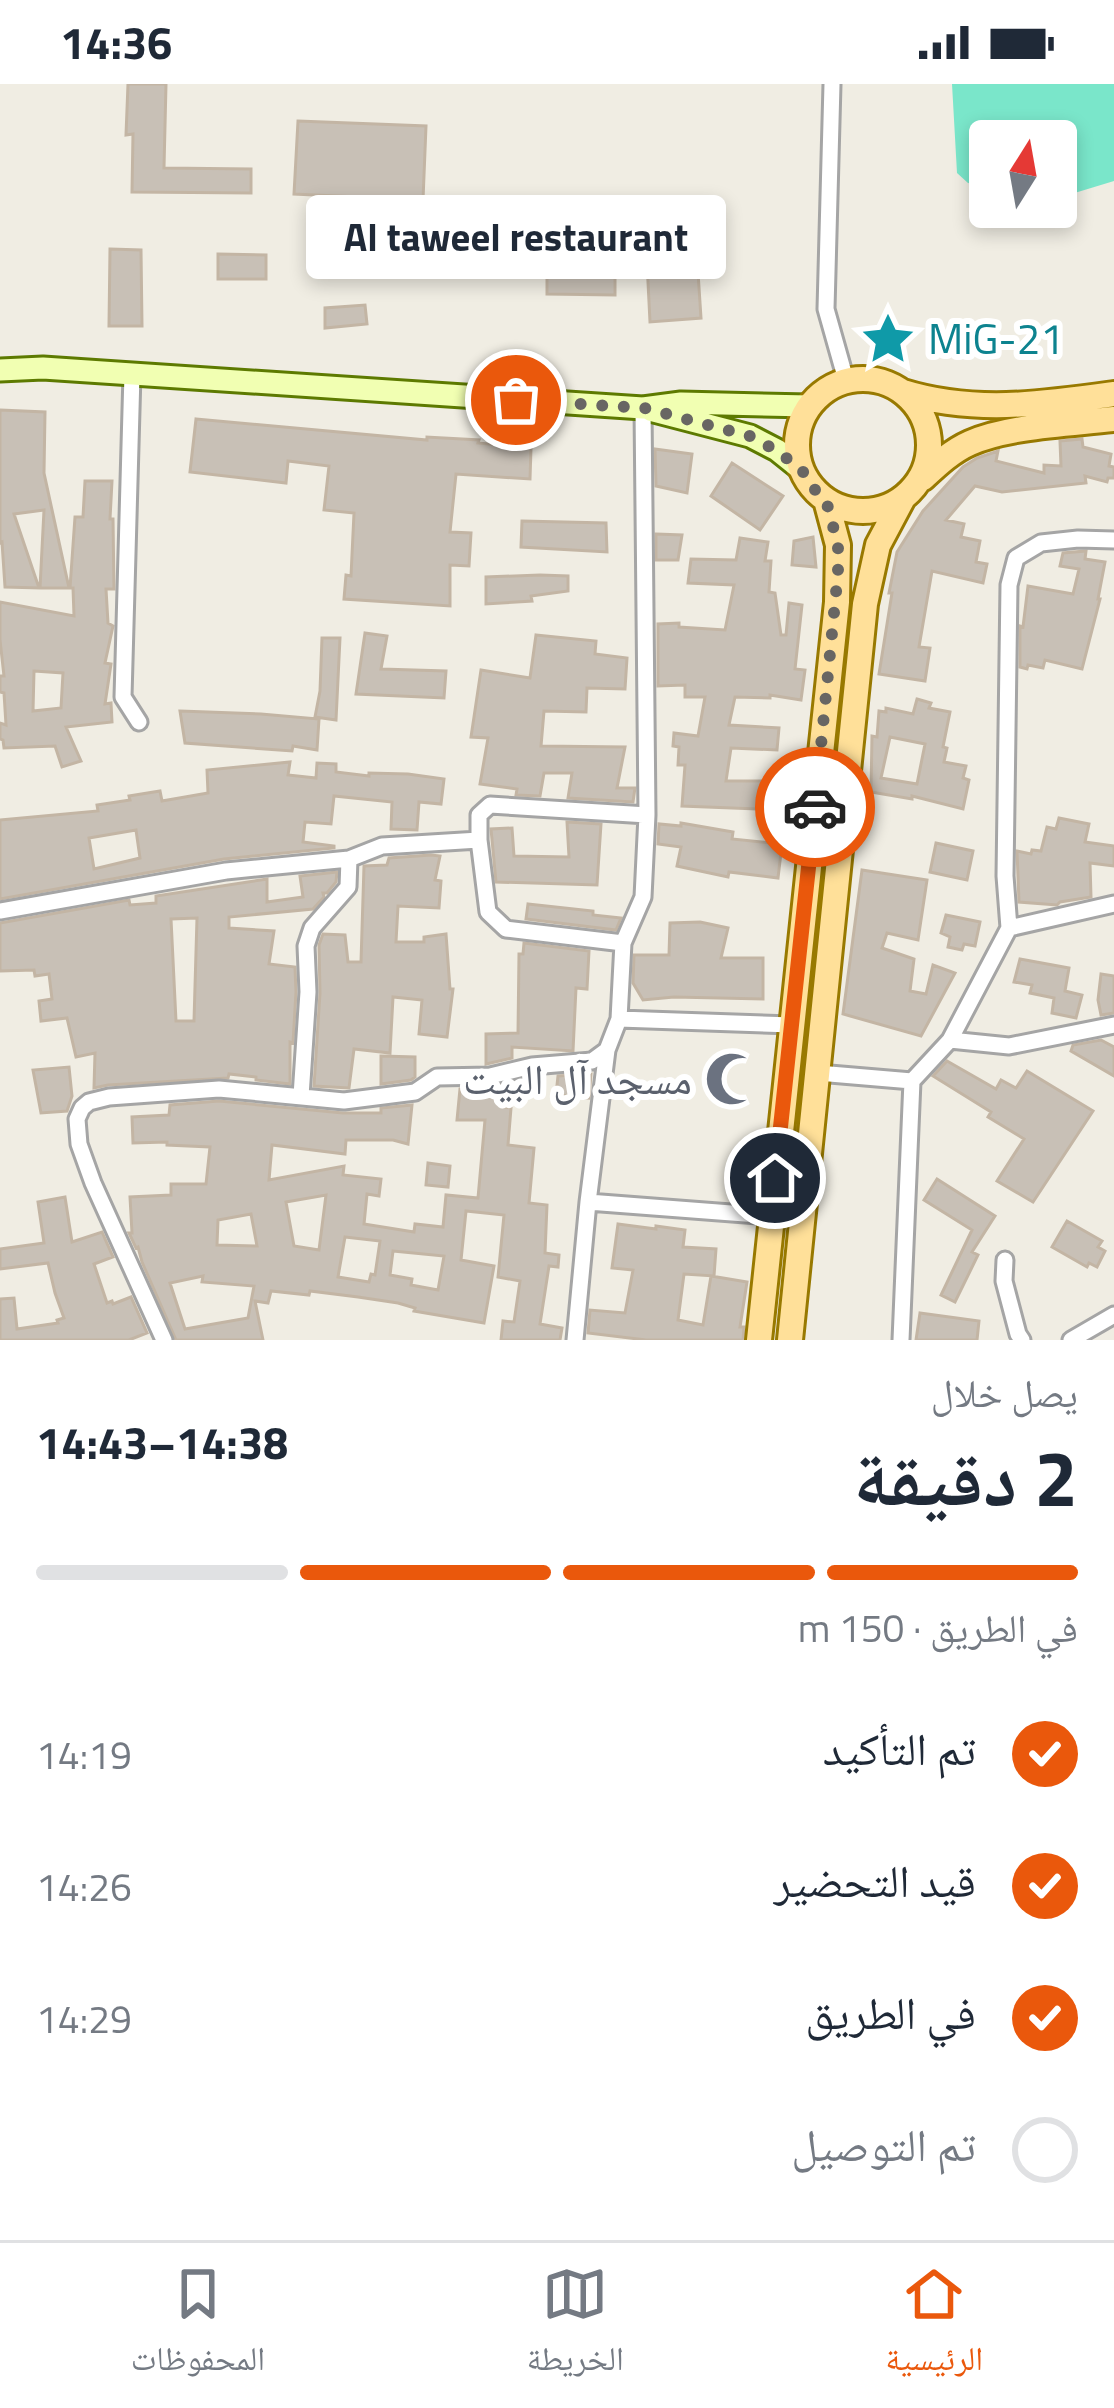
<!DOCTYPE html>
<html lang="ar">
<meta charset="utf-8">
<style>
body{margin:0;font-family:"Titillium Web","Noto Naskh Arabic",sans-serif;background:#f2f2f3;color:#1f2937;direction:rtl;height:100vh;display:flex;flex-direction:column;font-size:45px;white-space:nowrap}
*{box-sizing:border-box;margin:0}
p{font-size:39px;color:#747a83}
.icon{flex:none;width:66px;height:66px;fill:none;stroke:currentColor;stroke-width:2;stroke-linecap:round;stroke-linejoin:round}
.map{position:relative;height:1256px;overflow:hidden;direction:ltr}
.details{display:flex;flex-direction:column;background:#fff;flex:1}
.details>*{flex:none}
.needle{width:78px;rotate:11deg}
.buttons{position:absolute;left:969px;top:36px;display:grid;gap:24px}
.buttons a{display:grid;place-items:center;width:108px;height:108px;border-radius:12px;background:#fff;box-shadow:0 6px 18px #0003;font-size:60px}
.pin{position:absolute;display:grid;place-items:center;width:102px;height:102px;color:#fff;margin:-51px;border:6px solid #fff;border-radius:50%;box-shadow:0 3px 12px #0007}
.courier{position:absolute;display:grid;place-items:center;width:120px;height:120px;margin:-60px;border:9px solid #ea580c;border-radius:50%;background:#fff;color:#222;box-shadow:0 3px 15px #0007}
.bubble{position:absolute;height:84px;border-radius:12px;background:#fff;box-shadow:0 6px 18px #0003;font-size:39px;font-weight:700;line-height:84px;text-align:center;direction:rtl}
.head em{font-style:normal;font-weight:700}
.head div{display:flex;flex-direction:column-reverse}
.head{display:flex;align-items:center;justify-content:space-between;height:204px;padding:0 36px}
h1{font-size:78px;font-weight:700;line-height:90px}
.bar{display:grid;grid-template-columns:repeat(4,1fr);gap:18px 12px;align-content:center;height:144px;padding:0 36px}
.bar i{height:15px;border-radius:9px;background:#e0e1e3}
.bar .selected{background:#ea580c}
.bar p{grid-column:span 4}
ol{padding:0 36px;list-style:none}
li{display:flex;align-items:center;gap:36px;height:132px}
li p{margin-inline-start:auto}
li .icon{padding:12px;border-radius:50%;background:#ea580c;color:#fff;stroke-width:4}
li:last-child{color:#747a83}
li i{width:66px;height:66px;border:6px solid #e0e1e3;border-radius:50%}
.status{display:flex;justify-content:space-between;align-items:center;height:84px;padding:0 60px;background:#fff;direction:ltr}
.status svg{height:33px;fill:currentColor}
.dock{display:flex;justify-content:space-around;align-items:center;height:168px;border-top:3px solid #e0e1e3;background:#fff;font-size:33px;color:#747a83}
.dock a{display:grid;justify-items:center;gap:6px}
.dock .selected{color:#ea580c}
.map>svg:first-child{display:block}
.pitch{fill:#7ae6ca}
.building{fill:#c8c0b6;stroke:#c3b5a4;stroke-width:3;fill-rule:evenodd}
.lines{fill:none;stroke-linecap:round;stroke-linejoin:round}
.minor-casing{stroke:#a5a5a5;stroke-width:21}
.secondary-casing{stroke:#5d7a00;stroke-width:27}
.primary-casing{stroke:#987900;stroke-width:30}
.minor{stroke:#fff;stroke-width:15}
.secondary{stroke:#f1ffb2;stroke-width:21}
.primary{stroke:#ffe099;stroke-width:24}
.done{stroke:#686663;stroke-width:12;stroke-dasharray:0 21.6}
.route{stroke:#ea580c;stroke-width:15}
.labels{text-anchor:middle;stroke-width:12;stroke-linejoin:round;paint-order:stroke}
.culture-label{font-size:42px;fill:#0d838f;stroke:#fff;text-anchor:start}
.worship-label{font-size:42px;fill:#5b616d;stroke:#fff;text-anchor:end}
</style>
<div class="status"><b>14:36</b><svg viewBox="0 0 49 12"><path d="M0 12V9h3v3zM5 12V6h3v6zM10 12V3h3v9zM15 12V0h3v12zM26 1h20v11H26zM47 4h2v5h-2z"/></svg></div>
<div class="map">
<svg width="1114" height="1256" viewBox="0 0 1114 1256">
<rect width="100%" height="100%" fill="#f0ede3"/>
<path class="pitch" d="M952,0H1114V97L1068,111H1056V57H990V104L968,99L957,89Z"/>
<path class="building" d="M128,0H166L164,84L251,85V109L132,108L133,50L126,51Z
M298,37L426,42L423,116L294,110Z
M547,138L615,139V211L547,210Z
M110,165L141,166L142,242H109Z
M218,170L266,171V195H218Z
M697,173L701,234L650,238L647,178Z
M365,221L367,240L325,244V224Z
M0,326L45,328L44,389L69,504H40L44,426L14,430L39,504L5,503L2,458L0,459Z
M196,335L427,356V353L479,356L478,359L531,364L530,395L456,390L450,448L471,449L469,482L450,481V522L344,515L346,491L351,492L354,429L324,426L329,382L288,377L286,399L190,388Z
M1082,355L1083,363L1111,370L1109,382L1114,383V394H1108L1107,398L1085,392L1086,399L1002,408L975,402L946,436L964,440L961,453L980,457L976,478L987,480L983,499L932,487L919,563L930,564L925,597L879,590L892,509H889L897,468L923,427L963,383L977,374L998,367L996,377L1044,389V381L1061,382L1060,357Z
M655,365L692,370L687,409L656,402Z
M732,379L783,412L760,446L711,412Z
M85,397H112L110,435H113L114,505H106L108,539L113,542L105,579L111,580L105,620L111,619L112,638L66,643L81,677L62,683L55,662L4,664L3,656L0,655V639L6,641L4,609L0,608V592H4L0,556V518L74,532L73,504H70L75,433H83ZM34,587L63,589L61,624L33,627Z
M522,437L606,439L607,468L521,463Z
M656,450L682,451L678,476H656Z
M813,453L816,483L792,481L794,457Z
M740,454L768,458L765,477H771L769,508L775,509L781,551H786L789,519L802,521L795,585L805,586L801,616L770,611V614L735,613L729,641L779,644L777,666L731,664L726,697H767L768,706L788,709L785,726L682,722L685,681H678L679,663L673,662L674,649L698,652L705,613H685V601L658,602V540L679,539V543L725,546L734,501L688,499L691,475L736,476Z
M1086,467L1085,475L1105,478L1098,515H1100L1082,585L1045,576L1043,584L1028,581L1027,585L1020,583V542L1023,543L1028,502L1073,510L1079,485L1060,482L1063,469Z
M540,491L568,492V507L531,512L532,517L486,520V493Z
M365,549L387,552L381,585L446,587L444,614L356,610Z
M536,551L596,557L595,570L627,574L625,605L587,604L586,628L544,627L541,662L625,663L617,704H635L633,718L568,714L572,689H544L540,712L516,711L517,705L480,700L488,654L471,653L481,586L530,594Z
M322,554H340L336,636L315,633L320,607Z
M917,615L931,619L929,624L950,628L943,663L947,664L944,678L966,682L963,694L969,696L963,725L912,712V715L871,708L872,652L877,653L879,627L886,628V624L913,630ZM890,653L925,660L917,700L881,694Z
M180,627L261,630L319,635L317,666L293,662L292,667L185,659Z
M290,678L288,691L316,694L317,679L336,680V688L369,692V689L408,690L444,695L441,720L419,718L417,746L391,745L392,718L334,712L331,740L305,738L303,758L334,762V764L224,775L0,815V736L98,727L97,721L130,716L129,712L160,707L162,717L208,709L207,686ZM136,746L140,774L94,785L89,754Z
M1059,734L1089,740L1085,758L1114,762V782L1090,779L1091,813L1060,818L1057,821L1019,818L1017,767L1031,770L1032,766L1041,767L1047,743L1056,745Z
M567,738L601,740L597,801L496,798L491,745L512,744L514,772L569,773Z
M681,739L733,748L732,755L782,760L778,794L729,788L728,793L677,782L681,763L658,760L659,740L681,742Z
M936,759L973,767L967,796L930,788Z
M431,771L440,772L435,796L441,797L439,824L398,822L396,858H424V853L446,850L450,905H453L447,953L419,950L422,916L393,913L390,969L354,965L349,1004L314,1002L320,909L319,861L323,850L345,851L348,878H361L364,782L387,781L389,774Z
M862,786L927,796L918,856L887,849L882,864L914,875L910,907L926,910L933,881L955,889L921,952L843,930Z
M337,788L336,798L327,809H323L324,813L313,825L229,833V844L274,847L269,880L295,883L296,908L293,959L290,958V1000L256,996V993L229,990L228,994L108,1001L94,1004L95,969L76,973L67,934L41,937L39,917L52,915L49,890L35,892L34,886L0,887V839L129,816L130,821L156,819V812L267,795V818L303,813L300,792ZM197,834L194,937H176L171,835Z
M528,820L593,827V831L621,834L616,846L526,835Z
M946,831L980,838L975,862L964,860L962,866L948,863L950,853L941,849Z
M700,838L728,844L721,874H763V915L674,913L643,916L633,899L634,871H669L670,839Z
M524,859L589,867L587,905L576,904L573,967L512,963V974L486,980V950L518,949L519,870H523Z
M1020,875L1069,884L1065,907L1082,911L1076,934L1052,929L1054,914L1030,909L1032,901L1014,898Z
M1101,890L1114,892V929L1101,931L1098,916Z
M1101,956L1114,963V992L1071,967L1073,961Z
M381,972L415,973V993L411,996L381,1000Z
M947,977L996,1005L1001,996L1016,1004L1027,987L1093,1027L1033,1118L997,1097L1024,1055L988,1033L991,1028L933,992Z
M69,983L72,1012L67,1027L41,1029L33,986Z
M591,990L589,1014L556,1011L558,992Z
M503,1001L504,1023L511,1024L508,1061L534,1064L529,1119L547,1121L545,1169L559,1171L558,1183L549,1182L540,1240L562,1244L560,1256H501L503,1237L514,1238L520,1197L498,1193L504,1131L466,1127L461,1176L494,1182L484,1239L414,1227L415,1224L398,1219L358,1213L310,1207L309,1211L271,1207L268,1219L255,1217L263,1256H176L142,1178L138,1163L136,1164L129,1149H132L130,1113L171,1111V1100H206L210,1063L167,1061V1058L133,1059L132,1033L169,1031L170,1021L219,1017L343,1029H381V1024L412,1021L408,1060L393,1056H346L345,1070L272,1061L269,1096L344,1082L343,1091L381,1095L379,1112L367,1110L364,1140L414,1148L415,1140L443,1143L446,1111L478,1114L485,1036H457L460,1005ZM326,1111L319,1166L294,1162L286,1118ZM251,1130L257,1162L217,1161L218,1136ZM345,1153L380,1157L375,1191L371,1190L369,1198L338,1193ZM393,1167L444,1172L438,1206L411,1201L412,1195L390,1191ZM203,1192L202,1198L254,1202L248,1234L185,1245L170,1199Z
M428,1079L450,1082L448,1103L426,1101Z
M937,1095L995,1132L972,1168L978,1171L955,1218L941,1211L972,1146L924,1116Z
M65,1113L72,1158L102,1148L113,1173L94,1180L107,1219L112,1217L113,1220L131,1213L147,1249L129,1256H0V1215L14,1214L17,1245L58,1239L57,1236L64,1234L55,1209L48,1179L0,1185V1165L44,1159L38,1118Z
M1067,1137L1102,1157L1098,1163L1105,1167L1097,1183L1089,1179L1087,1183L1052,1163Z
M618,1140L656,1145V1142L685,1146L683,1163L716,1165L714,1192L684,1190L678,1236L703,1241L711,1192L747,1198L740,1243H744L743,1256H646L588,1249L590,1226L625,1229L633,1186L612,1184Z
M920,1229L979,1237L977,1256H916Z"/>
<g class="lines">
<defs>
<path id="minor" d="M832,0L826,225L846,296
M132,290L123,613L139,638
M0,827L226,787L349,775L382,762L479,756
M1009,844L1114,820
M623,859L506,845L488,828L479,756V731L490,721L647,731
M619,935L792,941
M950,956L1009,962L1114,941
M818,989L912,997L901,1256
M912,997L950,956L1009,844L1005,792L1009,501L1016,474L1041,459L1078,455L1114,456
M301,1012L308,908L306,862L312,844L348,803L349,775
M588,1118L771,1132
M1005,1176L1004,1197L1018,1250L1022,1256
M164,1256L93,1099L79,1060L77,1035L82,1024L89,1018L109,1013L219,1005L344,1017L415,1008L437,993L490,992L532,982L592,977L607,966
M575,1256L588,1118L607,966L619,935L623,859L643,813L647,731L643,324
M1071,1256L1114,1231"/>
<path id="secondary" d="M0,286L43,284L643,324L681,319L809,322
M650,326L750,352L777,366L802,386"/>
<path id="primary" d="M797 361a66 66 0 1 1 132 0a66 66 0 1 1-132 0Z
M903,308C974,330 1042,320 1114,310
M923,394C938,380 952,367 970,359C1008,342 1071,340 1114,335
M759,1256L837,518L838,461L826,416
M790,1256L865,520L878,461L903,414"/>
</defs>
<use href="#minor" class="minor-casing"/>
<use href="#secondary" class="secondary-casing"/>
<use href="#primary" class="primary-casing"/>
<use href="#minor" class="minor"/>
<use href="#secondary" class="secondary"/>
<use href="#primary" class="primary"/>
</g>
<g class="lines">
<path class="done" d="M516,316L644,324L750,352L777,367L802,386L812,403L826,416L838,461V488L815,723"/>
<path class="route" d="M775,1094L815,723"/>
</g>
<defs>
<symbol id="sight-bare" viewBox="-9 -9 18 18"><path d="M0-6L1.8-2.2L6-1.7L2.9 1.2L3.7 5.4L0 3.3L-3.7 5.4L-2.9 1.2L-6-1.7L-1.8-2.2Z" fill="#0f9aa8" stroke="#fff" stroke-width="2.5" paint-order="stroke"/></symbol>
<symbol id="mosque-bare" viewBox="-9 -9 18 18"><path d="M3.5-4.9A6 6 0 1 0 3.5 4.9A5 5 0 1 1 3.5-4.9Z" fill="#6b7280" stroke="#fff" stroke-width="2.5" paint-order="stroke"/></symbol>
</defs>
<g fill-rule="evenodd">
<use href="#sight-bare" x="850" y="217" width="76" height="76"/>
<use href="#mosque-bare" x="694" y="957" width="76" height="76"/>
</g>
<g class="labels">
<g class="culture-label">
<text x="928" y="270">MiG-21</text>
</g>
<g class="worship-label">
<text x="692" y="1010">مسجد آل البيت</text>
</g>
</g>
</svg>
<div class="buttons">
<a><svg class="needle" viewBox="-14 -14 28 28"><path d="M0-13l5 13h-10z" fill="#e53935"/><path d="M0 13l5-13h-10z" fill="#747a83"/></svg></a>
</div>
<div class="pin" style="left:516px;top:316px;background:#ea580c"><svg class="icon" aria-label="bag" viewBox="0 0 24 24"><path d="M5 8h14l-1 12H6zM9 8a3 3 0 0 1 6 0"/></svg></div>
<div class="pin" style="left:775px;top:1094px;background:#1f2937"><svg class="icon" aria-label="home" viewBox="0 0 24 24"><path d="M3 11l9-7 9 7M6 9v11h12V9"/></svg></div>
<div class="courier" style="left:815px;top:723px"><svg class="icon" aria-label="car" viewBox="0 0 24 24"><path d="M5 17H2v-5l4-1 3-4h7l3 4 3 1v5h-3M9 17h6M6 11h13"/><circle cx="7" cy="17" r="2"/><circle cx="17" cy="17" r="2"/></svg></div>
<div class="bubble" style="left:306px;top:111px;width:420px">Al taweel restaurant</div>
</div>
<section class="details">
<div class="head"><div><h1>2 دقيقة</h1><p>يصل خلال</p></div><em>14:38–14:43</em></div>
<div class="bar"><i class="selected"></i><i class="selected"></i><i class="selected"></i><i></i><p>في الطريق · 150 m</p></div>
<ol>
<li><svg class="icon" aria-label="check" viewBox="0 0 24 24"><path d="M5 12l5 5 9-10"/></svg>تم التأكيد<p>14:19</p></li>
<li><svg class="icon" aria-label="check" viewBox="0 0 24 24"><path d="M5 12l5 5 9-10"/></svg>قيد التحضير<p>14:26</p></li>
<li><svg class="icon" aria-label="check" viewBox="0 0 24 24"><path d="M5 12l5 5 9-10"/></svg>في الطريق<p>14:29</p></li>
<li><i></i>تم التوصيل</li>
</ol>
</section>
<nav class="dock">
<a class="selected"><svg class="icon" aria-label="home" viewBox="0 0 24 24"><path d="M3 11l9-7 9 7M6 9v11h12V9"/></svg>الرئيسية</a>
<a><svg class="icon" aria-label="map" viewBox="0 0 24 24"><path d="M3 6l6-2 6 2 6-2v14l-6 2-6-2-6 2zM9 4v14M15 6v14"/></svg>الخريطة</a>
<a><svg class="icon" aria-label="saved" viewBox="0 0 24 24"><path d="M7 4h10v16l-5-4-5 4z"/></svg>المحفوظات</a>
</nav>
